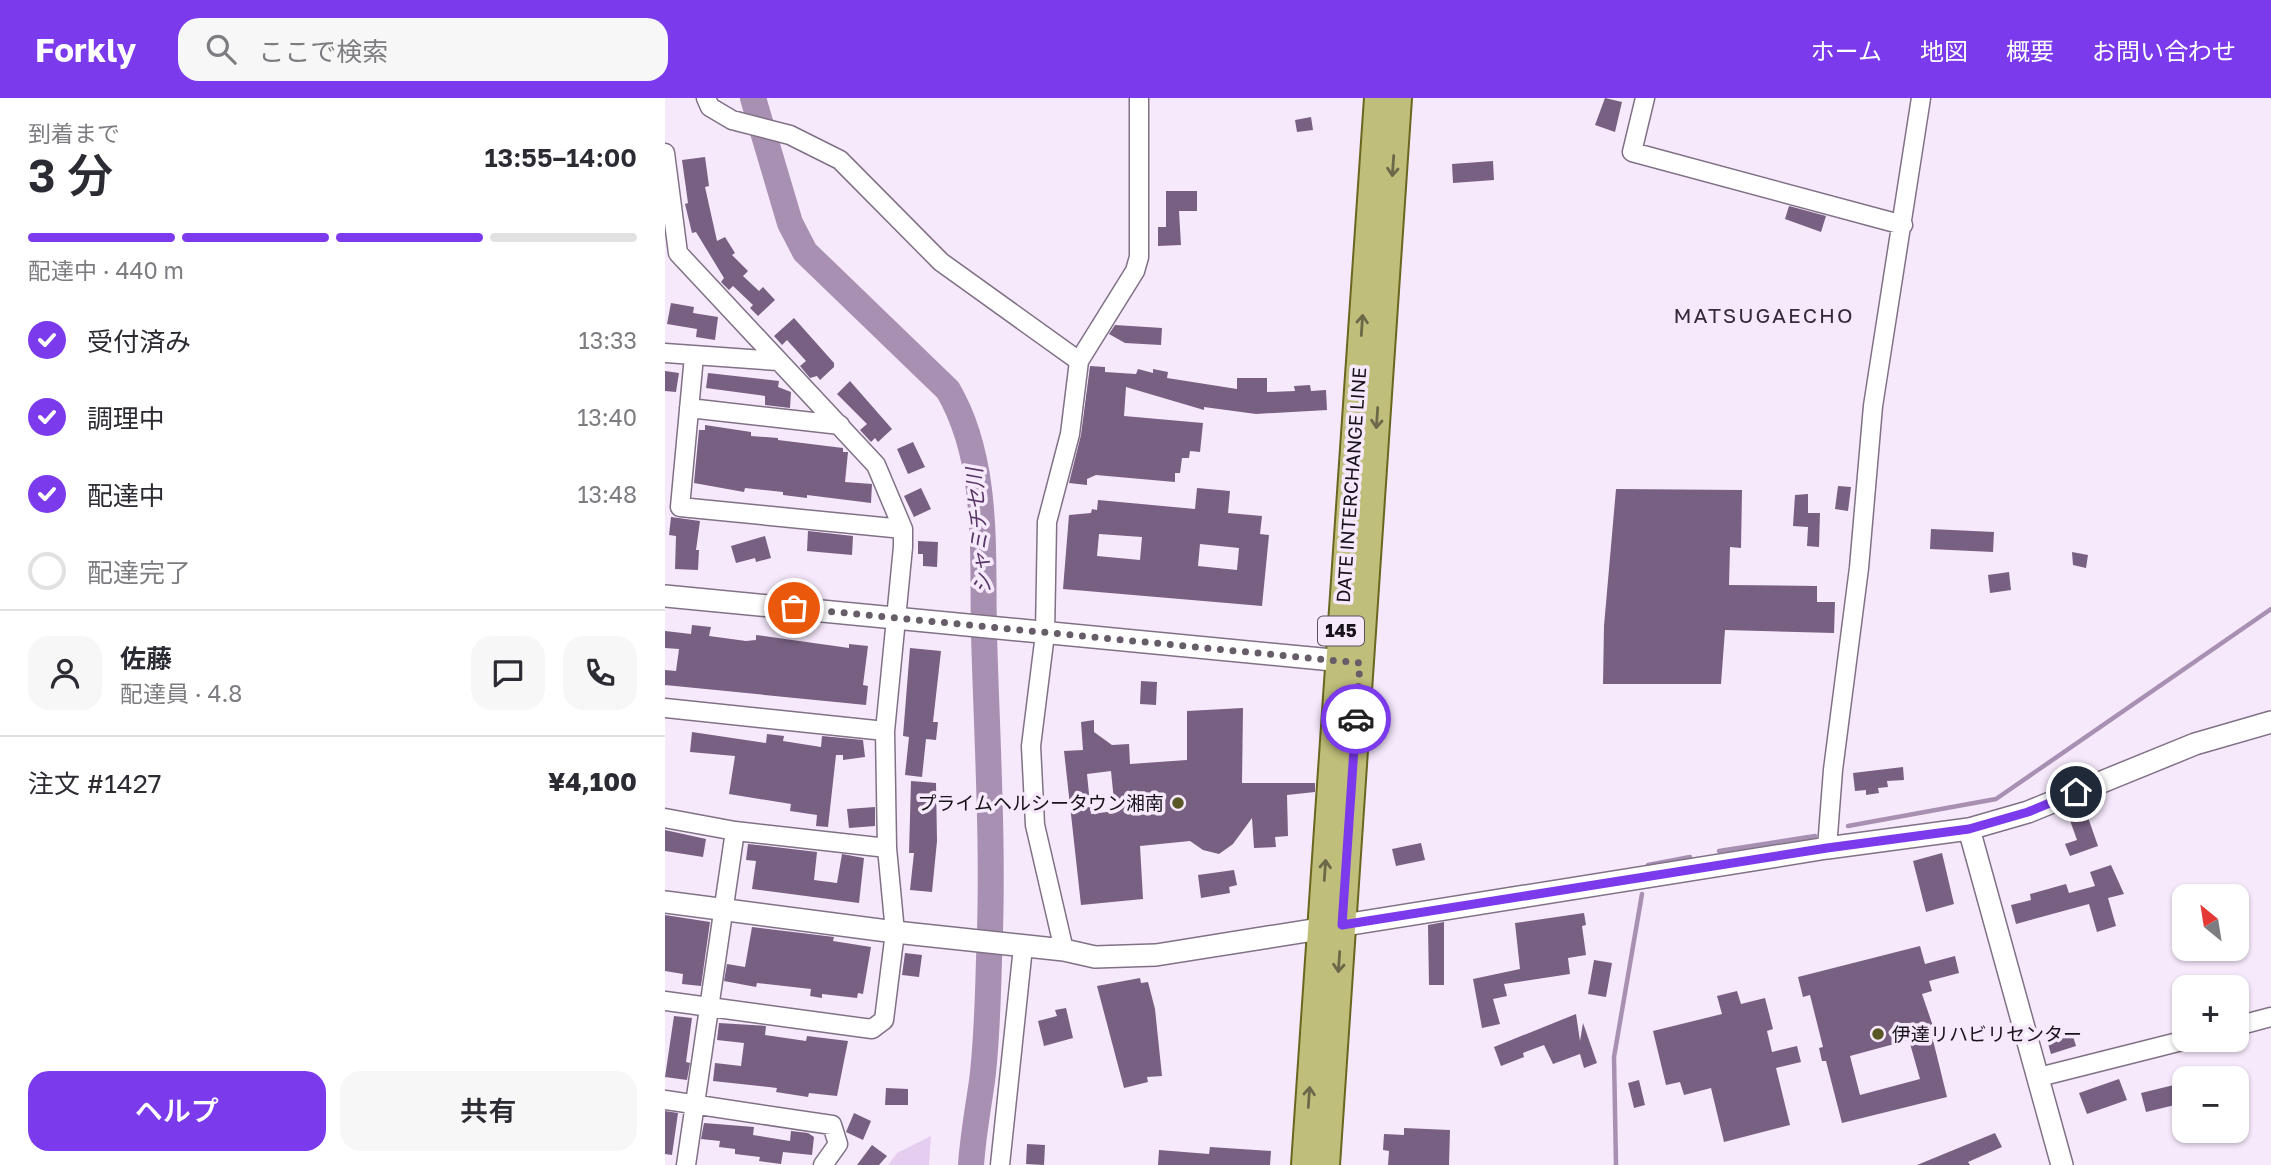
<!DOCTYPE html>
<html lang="ja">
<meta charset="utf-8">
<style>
body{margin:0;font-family:"Golos Text","Noto Sans JP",sans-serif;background:#f7f7f7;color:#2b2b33;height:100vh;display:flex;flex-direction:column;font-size:26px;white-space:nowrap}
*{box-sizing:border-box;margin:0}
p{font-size:23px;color:#7c7c81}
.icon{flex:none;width:38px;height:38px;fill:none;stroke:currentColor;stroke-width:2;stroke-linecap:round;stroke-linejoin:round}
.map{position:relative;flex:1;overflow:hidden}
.drawer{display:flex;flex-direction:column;background:#fff;width:665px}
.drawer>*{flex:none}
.needle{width:46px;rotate:330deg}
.fabs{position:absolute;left:1507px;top:786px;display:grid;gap:14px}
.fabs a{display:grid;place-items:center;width:77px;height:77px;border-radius:14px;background:#fff;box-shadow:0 2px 5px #0004;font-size:35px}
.pin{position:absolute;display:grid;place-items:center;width:60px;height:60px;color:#fff;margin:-30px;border:4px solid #fff;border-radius:50%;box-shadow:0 2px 7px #0007}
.courier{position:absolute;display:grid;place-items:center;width:70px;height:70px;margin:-35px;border:5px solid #7c3aed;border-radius:50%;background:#fff;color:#222;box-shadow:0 2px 9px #0007}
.head em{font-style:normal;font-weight:600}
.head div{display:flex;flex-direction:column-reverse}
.head{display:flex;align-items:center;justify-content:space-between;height:119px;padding:0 28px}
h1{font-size:46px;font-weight:600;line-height:52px}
.bar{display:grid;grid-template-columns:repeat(4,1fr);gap:10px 7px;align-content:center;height:84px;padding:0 28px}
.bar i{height:9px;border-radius:5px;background:#e1e1e2}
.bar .selected{background:#7c3aed}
.bar p{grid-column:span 4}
.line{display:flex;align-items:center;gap:18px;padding:0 28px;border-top:2px solid #e1e1e2}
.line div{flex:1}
.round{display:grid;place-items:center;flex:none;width:74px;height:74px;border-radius:21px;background:#f7f7f7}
ol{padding:0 28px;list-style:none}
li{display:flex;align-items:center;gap:21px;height:77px}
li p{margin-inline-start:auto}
li .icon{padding:7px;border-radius:50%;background:#7c3aed;color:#fff;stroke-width:4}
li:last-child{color:#7c7c81}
li i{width:38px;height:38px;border:4px solid #e1e1e2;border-radius:50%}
.button{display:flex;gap:14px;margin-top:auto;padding:14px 28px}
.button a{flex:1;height:80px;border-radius:21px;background:#7c3aed;color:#fff;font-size:28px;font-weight:600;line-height:80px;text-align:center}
.button a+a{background:#f7f7f7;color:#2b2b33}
header{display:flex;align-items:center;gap:42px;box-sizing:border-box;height:98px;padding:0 35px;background:#7c3aed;color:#fff}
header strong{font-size:33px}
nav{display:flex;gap:38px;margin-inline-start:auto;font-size:24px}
.search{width:490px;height:63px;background:#f7f7f7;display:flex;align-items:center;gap:18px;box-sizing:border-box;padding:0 24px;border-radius:21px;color:#7c7c81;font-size:26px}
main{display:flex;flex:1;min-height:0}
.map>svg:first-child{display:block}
.green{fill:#e5cdf0}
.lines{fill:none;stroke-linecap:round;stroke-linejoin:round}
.stream{stroke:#a890b3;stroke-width:4.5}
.river{stroke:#a890b3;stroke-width:26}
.building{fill:#776081;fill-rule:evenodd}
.minor-casing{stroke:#807186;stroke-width:21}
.tertiary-casing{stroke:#807186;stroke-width:24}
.primary-casing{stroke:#69661f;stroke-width:30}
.minor{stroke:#fff;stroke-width:18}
.tertiary{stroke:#fff;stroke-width:21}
.primary{stroke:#bfbe7a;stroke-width:26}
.oneway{stroke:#6c684a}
.done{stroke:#665d69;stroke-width:7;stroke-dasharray:0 12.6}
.route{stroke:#7c3aed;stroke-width:9}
.poi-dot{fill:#5a5926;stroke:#f6e9fc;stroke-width:2.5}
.labels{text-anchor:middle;stroke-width:7;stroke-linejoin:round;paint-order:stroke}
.shield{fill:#f6e9fc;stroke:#5b525e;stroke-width:2}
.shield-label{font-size:18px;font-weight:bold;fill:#18121a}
.street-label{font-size:19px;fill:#18121a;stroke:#f6e9fc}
.poi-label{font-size:19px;fill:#18121a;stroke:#f6e9fc;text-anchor:end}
.neighbourhood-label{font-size:21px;letter-spacing:2px;fill:#35283b;stroke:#f6e9fc}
.water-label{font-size:21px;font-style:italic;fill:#583665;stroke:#f6e9fc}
</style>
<header>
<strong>Forkly</strong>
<div class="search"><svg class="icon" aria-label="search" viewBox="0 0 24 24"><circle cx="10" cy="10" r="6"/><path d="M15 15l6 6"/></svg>ここで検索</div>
<nav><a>ホーム</a><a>地図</a><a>概要</a><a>お問い合わせ</a></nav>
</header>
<main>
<section class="drawer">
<div class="head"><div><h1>3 分</h1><p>到着まで</p></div><em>13:55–14:00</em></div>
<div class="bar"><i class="selected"></i><i class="selected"></i><i class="selected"></i><i></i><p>配達中 · 440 m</p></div>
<ol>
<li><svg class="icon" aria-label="check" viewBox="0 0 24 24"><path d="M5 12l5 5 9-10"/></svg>受付済み<p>13:33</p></li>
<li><svg class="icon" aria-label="check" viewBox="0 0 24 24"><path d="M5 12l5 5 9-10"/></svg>調理中<p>13:40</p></li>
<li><svg class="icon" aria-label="check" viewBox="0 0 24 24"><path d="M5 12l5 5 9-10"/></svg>配達中<p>13:48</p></li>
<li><i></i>配達完了</li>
</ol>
<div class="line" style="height:126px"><a class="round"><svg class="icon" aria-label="person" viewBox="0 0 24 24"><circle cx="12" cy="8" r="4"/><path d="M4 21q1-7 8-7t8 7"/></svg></a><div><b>佐藤</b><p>配達員 · 4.8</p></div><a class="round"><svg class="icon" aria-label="chat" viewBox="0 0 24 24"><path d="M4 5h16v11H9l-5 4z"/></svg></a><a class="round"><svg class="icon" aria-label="phone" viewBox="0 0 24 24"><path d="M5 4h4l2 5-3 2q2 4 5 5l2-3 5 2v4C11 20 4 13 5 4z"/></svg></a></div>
<div class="line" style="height:91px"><div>注文 #1427</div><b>¥4,100</b></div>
<div class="button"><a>ヘルプ</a><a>共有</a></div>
</section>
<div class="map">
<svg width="1606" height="1067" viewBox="0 0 1606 1067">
<rect width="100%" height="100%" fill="#f6e9fc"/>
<path class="green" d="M266,1038L264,1067H223L232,1055Z"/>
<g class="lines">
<path class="stream" d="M1183,728L1331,701L1606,511
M1054,753L1150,738
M983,767L1025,759
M951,1067L949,959L977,796"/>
<path class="river" d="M88,0L125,125L140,154L283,292C325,364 317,456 319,536C322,644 329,753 324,861C323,901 322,943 317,983C313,1011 308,1038 306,1067"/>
</g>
<path class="building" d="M940,0L957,4L950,34L930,27Z
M646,19L648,32L632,34L630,22Z
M40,59L44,88L40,89L52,143L60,139L70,155L67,157L83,173L78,178L94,193L98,189L110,202L93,218L85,210L88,207L68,188L64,192L56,184L59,180L31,134L27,135L20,106L23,105L17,62Z
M828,63L829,82L788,85L787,66Z
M501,93H532V113H514L516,147L493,148V129H501Z
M1124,108L1161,118L1156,134L1120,121Z
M6,205L29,209L28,215L53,219L50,242L31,239L32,231L2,226Z
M129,220L169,265V269L155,282L152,278L145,280L135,268L141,263L122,242L117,247L109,238Z
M450,227L497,230L496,247L460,245L444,236Z
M425,268L440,269V274L471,276L473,271L488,275V271L503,274L502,280L572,291V280H602V294L630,293L629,288L645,287L646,293L661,292L662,312L591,316L539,309V312L461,289L459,318L538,325L535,354L525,353L524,360H517L515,375H510V384L431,377L422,381V387L404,385L416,337Z
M0,273L14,275L11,294L0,293Z
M43,275L114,283L113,289L126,294L125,310L100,307V298L41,290Z
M185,283L227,331L213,344L210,340L206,344L195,332L202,326L172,296Z
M40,327L86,334V338L113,340V342L178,350V354H183L180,384L207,386L206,405L142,397V400L118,397V394L80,390L79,394L29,385L34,332H40Z
M248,344L260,369L243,376L232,351Z
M1173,388L1186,389L1183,413L1170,411Z
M256,390L266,411L249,419L239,398Z
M532,390L565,393L563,415L597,418L595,436L604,437L597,508L398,491L404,417L426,415L427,411L432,412L433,402L530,411ZM434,436L477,439L475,462L432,458ZM535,446L574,450L572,472L533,468Z
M951,391L1077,392L1076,450L1065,449L1064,487L1152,488V504H1170L1169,535L1060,532L1056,586H938L939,528Z
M1143,396V415H1155L1154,449L1142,448L1143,429L1128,428L1130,397Z
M6,419L35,423L31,452H34L33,472L10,471L11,438L4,437Z
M1266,431L1329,434L1328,454L1265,451Z
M143,433L188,438L187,457L142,453Z
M100,438L106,460L91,464L90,460L71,465L66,448Z
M253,443L273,444L272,469L258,468V456H253Z
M1407,454L1423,457L1421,470L1408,467Z
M1344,474L1346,492L1325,495L1323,477Z
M27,527L46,529L44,538L81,543L91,542V537L184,550V546L203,548L198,587L203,588L201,607L0,587V572L11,573L14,551L0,550V533L26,536Z
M245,550L276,553L268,624H273L271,642L261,641L257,679L240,677L244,639L238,638Z
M476,583L492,584L491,607L475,606Z
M578,610L577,685H650V694L622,697L623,738L610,739L611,749L589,750L587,720L568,746L554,756L538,752L525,743L475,748L478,801L416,807L399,653L418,652L416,624L429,622V634L447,647L464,646L465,666L522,662V613ZM446,673L450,713L426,716L422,676Z
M27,634L101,645L102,636L119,638L118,643L156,649L157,638L198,642L200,659L178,662V657H171L163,729L151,728L152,717L125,713L126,706L64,696L70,658L25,654Z
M1238,669L1239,682L1222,683L1223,689L1213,690L1214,695L1201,697V692L1190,693L1188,675Z
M246,683L271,685L272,743L267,794L245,792L249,755H244Z
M1419,708L1433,748L1405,758L1400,746L1412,742L1402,714Z
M210,709V728L184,730L182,711Z
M0,732L41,741L38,759L0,753Z
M756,745L760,762L731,768L727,751Z
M83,746L152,754L149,782L172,785L177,756L199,760L194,805L87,791L91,763L81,762Z
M1277,755L1289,806L1261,814L1248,763Z
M1446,767L1459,796L1443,800L1451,828L1432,834L1424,806L1351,826L1346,807L1366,802L1365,796L1401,786L1404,795L1430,788L1425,774Z
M569,772L572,787L564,789L565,795L536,800L533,777Z
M919,815L921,827L917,828L921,857L903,860L905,876L839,886L842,898L828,901L835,926L817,930L808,881L855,871L850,825Z
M0,817L45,824L36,888L17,886L18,876L0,873Z
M779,824V887H764L763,827Z
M87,829L169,839L168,843L206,849L198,896L193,895L192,900L157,896V900L145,898L146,891L92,885L91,889L59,883L62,866L80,869Z
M1255,848L1260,866L1290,858L1294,875L1264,883L1267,893L1257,896L1271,937L1267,938L1282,999L1177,1025L1161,963H1157L1154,950L1158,949L1145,897L1138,899L1133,879ZM1244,942L1255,981L1195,997L1185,958Z
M240,855L257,857L254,879L237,877Z
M929,862L947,865L941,899L923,896Z
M475,880L476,885L483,884L490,911L497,978L482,979L483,984L459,990L432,888Z
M1072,893L1076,906L1100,900L1108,931L1102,933L1107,954L1132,948L1136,964L1111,970L1125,1027L1059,1044L1046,990L1019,997L1015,984L1001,987L988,933L1057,916L1052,898Z
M401,910L408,940L379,948L373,923L392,918L390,912Z
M911,916L915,943L918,925L932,965L919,970L915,956L888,966L879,947L858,955L859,959L836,968L829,949Z
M9,918L27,920L21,964L25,965L22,982L0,979Z
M54,925L101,928L100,937L141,943L142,938L183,943L172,998L144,995L143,999L111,994L112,990L48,983L50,965L76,968L79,945L52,942Z
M1406,932L1411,948L1386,956L1381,939Z
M1454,981L1462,1002L1422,1016L1414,995Z
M974,982L980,1007L969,1010L963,985Z
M1509,987L1514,1006L1481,1014L1476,995Z
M221,990L243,991V1007H220Z
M0,1013L13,1015L7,1057L0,1056Z
M189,1015L206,1023L198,1042L181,1034Z
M39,1025L89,1029L88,1037L125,1043L126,1033L143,1035L149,1039L147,1057L118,1054L116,1066L94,1063L95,1059L70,1056V1051L54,1049L55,1043L36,1041Z
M739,1030L785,1032L784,1067H723L724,1053L718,1052L719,1036L739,1037Z
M1330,1035L1337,1049L1303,1064L1305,1067H1252Z
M362,1046L380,1047L379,1067L361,1066Z
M207,1047L222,1058L214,1067H192Z
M545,1049L606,1053L605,1067H493L494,1052L544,1056Z"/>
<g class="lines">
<defs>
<path id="minor" d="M41,0L45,9L67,22L125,37L175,62L276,164L414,263
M980,0L967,54L1238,127
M0,55L13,155L211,367L238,431V449L220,633L0,610
M0,255L113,263
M29,258L15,409L238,431
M24,310L175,327
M0,720L70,733L222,750L220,633
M1162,750L1168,672L1194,470L1208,308L1256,0
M399,852L370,727L366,648L380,536L382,424L405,336L414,263L470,173L474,159V0
M0,903L207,931L219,922L230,834L222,750
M1572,928L1606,919
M1374,979L1521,942
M0,1002L167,1027L173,1046L158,1067
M21,1067L70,733
M335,1067L358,849"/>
<path id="tertiary" d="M0,498L688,564
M1304,731L1397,1067
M0,804L230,834L399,852L430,859L491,857L1162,750L1304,731L1363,714L1530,646L1606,624"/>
<path id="primary" d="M640,1067L713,0
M661,1067L733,0"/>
</defs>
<use href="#minor" class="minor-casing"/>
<use href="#tertiary" class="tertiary-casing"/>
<use href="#primary" class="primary-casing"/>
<use href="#minor" class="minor"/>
<use href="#tertiary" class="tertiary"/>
<use href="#primary" class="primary"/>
</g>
<defs><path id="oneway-shaft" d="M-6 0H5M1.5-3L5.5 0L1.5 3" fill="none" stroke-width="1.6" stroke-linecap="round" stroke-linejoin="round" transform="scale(1.75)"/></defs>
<g class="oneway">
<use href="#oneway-shaft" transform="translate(728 68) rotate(94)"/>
<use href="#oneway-shaft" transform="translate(697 227) rotate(-86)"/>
<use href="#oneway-shaft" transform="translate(712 320) rotate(94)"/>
<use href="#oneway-shaft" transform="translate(660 772) rotate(-86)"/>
<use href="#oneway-shaft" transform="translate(674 864) rotate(94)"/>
<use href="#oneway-shaft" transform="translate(644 999) rotate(-86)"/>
</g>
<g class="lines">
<path class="done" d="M129,510L695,565L691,621"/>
<path class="route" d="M691,621L677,827L1162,750L1304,731L1363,714L1411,694"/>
</g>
<g class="poi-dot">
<circle cx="513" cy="705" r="7"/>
<circle cx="1213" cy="936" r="7"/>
</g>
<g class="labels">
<rect class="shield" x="653" y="518.5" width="46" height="29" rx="5"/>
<g class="shield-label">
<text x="676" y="539">145</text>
</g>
<g class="street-label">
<text transform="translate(686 387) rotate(-86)" y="7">DATE INTERCHANGE LINE</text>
</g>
<g class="poi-label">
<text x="499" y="712">プライムヘルシータウン湘南</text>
<text x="1227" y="943" text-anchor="start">伊達リハビリセンター</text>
</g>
<g class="neighbourhood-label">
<text x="1099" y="225">MATSUGAECHO</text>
</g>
<g class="water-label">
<text transform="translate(314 433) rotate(-94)" y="7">シャミチセ川</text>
</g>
</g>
</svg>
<div class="fabs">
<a><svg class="needle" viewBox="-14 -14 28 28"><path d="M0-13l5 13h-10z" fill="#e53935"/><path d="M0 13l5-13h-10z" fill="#7c7c81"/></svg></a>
<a>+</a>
<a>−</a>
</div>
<div class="pin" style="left:129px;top:510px;background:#ea580c"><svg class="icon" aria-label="bag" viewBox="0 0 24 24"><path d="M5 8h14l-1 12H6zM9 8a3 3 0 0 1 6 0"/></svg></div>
<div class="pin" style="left:1411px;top:694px;background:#1f2937"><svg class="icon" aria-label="home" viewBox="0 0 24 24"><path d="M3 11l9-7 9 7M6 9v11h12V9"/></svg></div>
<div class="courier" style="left:691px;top:621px"><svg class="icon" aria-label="car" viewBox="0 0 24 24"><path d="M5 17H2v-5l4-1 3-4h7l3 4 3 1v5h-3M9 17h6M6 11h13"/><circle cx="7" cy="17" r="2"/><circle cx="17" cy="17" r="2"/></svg></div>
</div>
</main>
